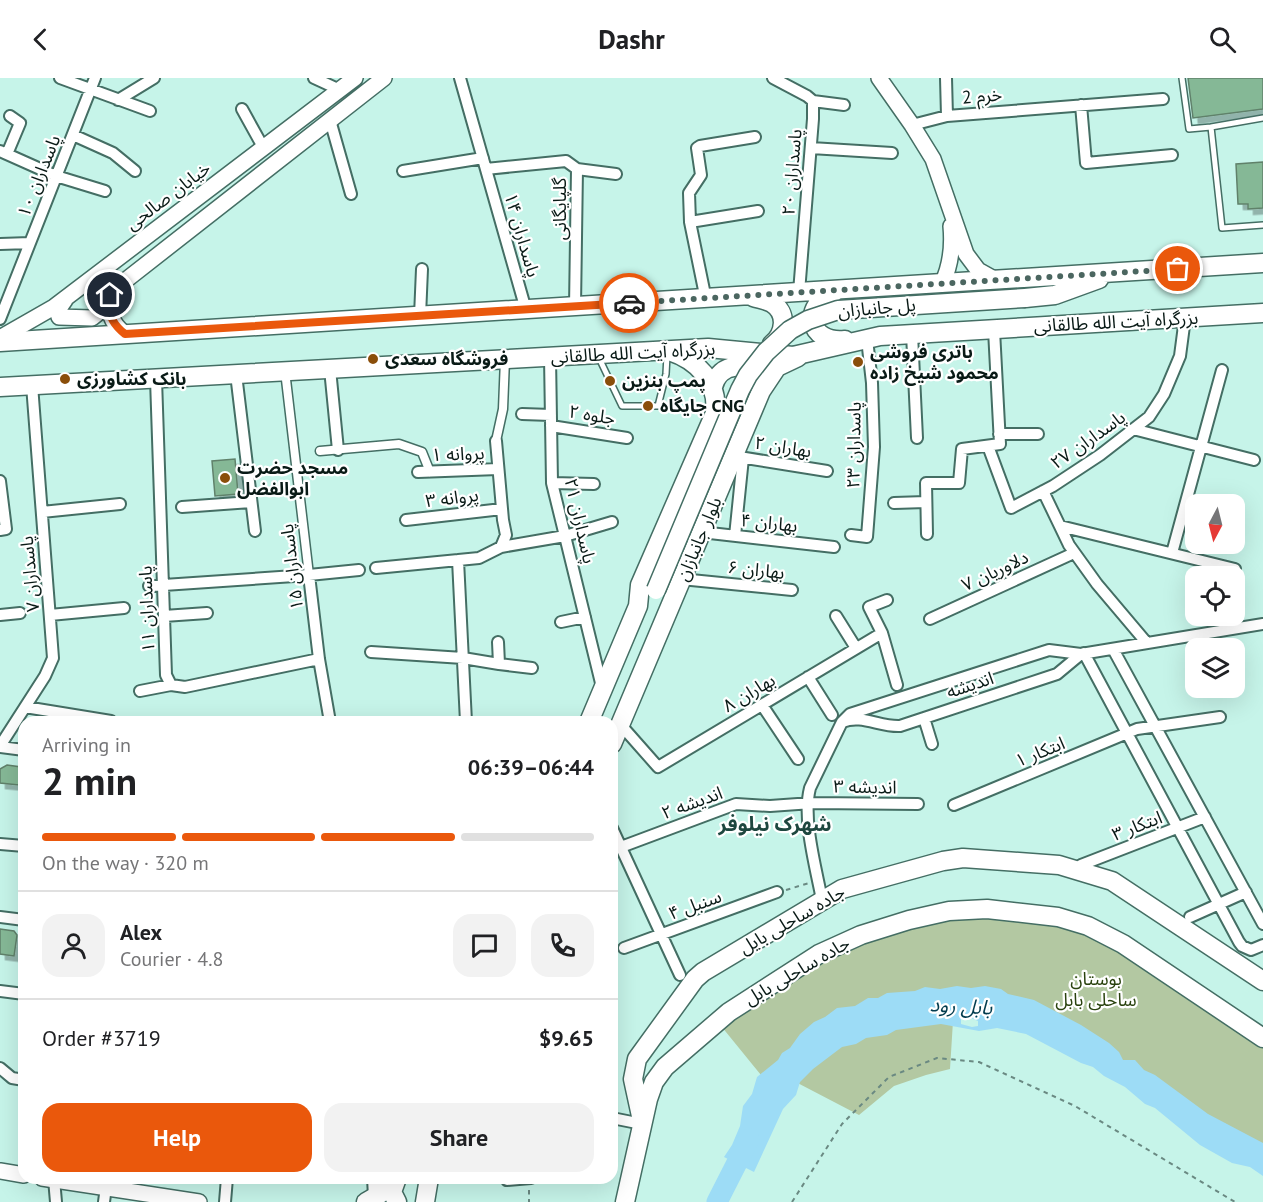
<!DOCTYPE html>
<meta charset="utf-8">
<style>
body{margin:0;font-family:"PT Sans","Noto Sans Arabic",sans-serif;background:#f2f2f2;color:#202124;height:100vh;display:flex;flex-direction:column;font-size:22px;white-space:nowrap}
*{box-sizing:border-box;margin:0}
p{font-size:20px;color:#757577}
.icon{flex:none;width:33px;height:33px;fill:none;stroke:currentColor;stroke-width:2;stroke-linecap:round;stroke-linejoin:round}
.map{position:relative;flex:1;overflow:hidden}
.side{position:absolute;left:18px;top:638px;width:600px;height:468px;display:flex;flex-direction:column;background:#fff;border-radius:18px;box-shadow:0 6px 24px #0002}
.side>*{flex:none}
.needle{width:39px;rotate:187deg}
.buttons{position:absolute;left:1185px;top:416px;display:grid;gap:12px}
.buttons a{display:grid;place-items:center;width:60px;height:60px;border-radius:12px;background:#fff;box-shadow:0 6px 24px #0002;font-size:30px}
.pin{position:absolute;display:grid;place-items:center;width:51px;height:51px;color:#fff;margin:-26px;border:3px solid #fff;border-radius:50%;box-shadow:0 2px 6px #0007}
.courier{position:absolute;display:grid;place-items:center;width:60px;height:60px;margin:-30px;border:4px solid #ea580c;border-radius:50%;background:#fff;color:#222;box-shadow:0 2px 8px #0007}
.headline em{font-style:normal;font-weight:700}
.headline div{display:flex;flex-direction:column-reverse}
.headline{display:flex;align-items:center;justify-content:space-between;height:102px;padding:0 24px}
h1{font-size:39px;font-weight:700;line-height:45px}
.bar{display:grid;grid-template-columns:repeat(4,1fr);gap:9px 6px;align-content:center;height:72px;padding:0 24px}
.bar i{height:8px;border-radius:4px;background:#e0e0e0}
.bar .selected{background:#ea580c}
.bar p{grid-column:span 4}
.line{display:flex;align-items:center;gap:15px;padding:0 24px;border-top:2px solid #e0e0e0}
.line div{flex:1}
.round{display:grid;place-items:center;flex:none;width:63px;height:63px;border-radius:18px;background:#f2f2f2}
.primary-button{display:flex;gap:12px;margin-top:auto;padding:12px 24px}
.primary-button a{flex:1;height:69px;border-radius:18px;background:#ea580c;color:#fff;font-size:24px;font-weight:700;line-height:69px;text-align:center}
.primary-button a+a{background:#f2f2f2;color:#202124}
header{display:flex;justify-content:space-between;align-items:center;height:78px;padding:0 24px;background:#fff;font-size:27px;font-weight:700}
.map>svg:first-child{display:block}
.green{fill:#b3c8a2}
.water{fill:#9ddcf6;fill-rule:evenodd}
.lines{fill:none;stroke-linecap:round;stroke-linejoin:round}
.river{stroke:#9ddcf6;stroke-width:21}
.building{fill:#85b896;stroke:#60816b;stroke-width:1.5;filter:url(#shadow)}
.service-casing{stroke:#446e64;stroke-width:8}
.pedestrian-casing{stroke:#446e64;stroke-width:11}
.minor-casing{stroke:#446e64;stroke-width:14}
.secondary-casing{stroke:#446e64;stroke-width:18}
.primary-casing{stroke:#446e64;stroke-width:21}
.trunk-casing{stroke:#446e64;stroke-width:21}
.path{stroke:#6a8982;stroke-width:2;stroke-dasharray:4.5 4.5;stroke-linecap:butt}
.service{stroke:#fff;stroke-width:5}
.pedestrian{stroke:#fff;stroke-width:8}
.minor{stroke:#fff;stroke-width:10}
.secondary{stroke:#fff;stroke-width:15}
.primary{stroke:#fff;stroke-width:18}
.trunk{stroke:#fff;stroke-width:18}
.trunk-bridge-casing{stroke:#446e64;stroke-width:21;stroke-linecap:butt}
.trunk-bridge{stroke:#fff;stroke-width:18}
.done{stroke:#4b6660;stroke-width:6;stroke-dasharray:0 10.8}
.route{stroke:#ea580c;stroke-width:8}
.poi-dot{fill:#8a4e0a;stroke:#fff;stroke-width:2}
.labels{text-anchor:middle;stroke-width:4.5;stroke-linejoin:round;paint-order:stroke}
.street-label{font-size:18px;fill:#091a16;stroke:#fff}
.poi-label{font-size:18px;font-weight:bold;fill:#091a16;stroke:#fff;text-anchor:start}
.park-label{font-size:18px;fill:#29420e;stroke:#fff}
.neighbourhood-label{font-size:20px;font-weight:bold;fill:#1d473f;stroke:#fff}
.water-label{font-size:20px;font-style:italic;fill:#023c4e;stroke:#fff}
</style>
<header><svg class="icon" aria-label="back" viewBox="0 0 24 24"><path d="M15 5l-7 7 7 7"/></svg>Dashr<svg class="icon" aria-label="search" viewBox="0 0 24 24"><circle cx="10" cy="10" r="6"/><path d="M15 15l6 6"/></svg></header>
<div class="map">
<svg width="1263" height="1124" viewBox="0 0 1263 1124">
<defs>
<filter id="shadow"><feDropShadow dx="5.5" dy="5.5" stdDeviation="0" flood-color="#0004"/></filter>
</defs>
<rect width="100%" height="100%" fill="#c6f4e9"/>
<path class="green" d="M949,833L1088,848L1263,960V1070L1027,931L954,927L950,991L926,997L894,1008L859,1037L788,1000L774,1013L717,943L819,876Z"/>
<path class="water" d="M957,908L971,910L985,908L1001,911L1008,916L1034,922L1081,947L1109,965L1119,974L1123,982H1135L1144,992L1155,997L1208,1036L1263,1065V1098L1250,1089L1232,1085L1200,1067L1155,1030L1145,1026L1125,1009L1104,998L1093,989L1081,985L1026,956L997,950L979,953L941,946L896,952L887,957L866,960L856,966L842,969L813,991L800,1004L796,1017L783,1031L754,1094L724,1079L732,1067L740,1048L743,1028L752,1016L757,999L778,982L782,975L790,970L800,956L814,944L825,939L837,930L855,928L868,920H878L887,915L915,913L925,909L940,911ZM966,938L978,943V948L972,949L961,946V941Z"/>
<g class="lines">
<path class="river" d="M717,1124L749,1061"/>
</g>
<path class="building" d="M1188,0H1263V31L1193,40Z
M1263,84V130L1248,131V126H1238L1236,86Z
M235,381L238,416L215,418L212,383Z
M7,687L21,689L19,707L0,705V691Z
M0,851L14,853L17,857L14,878L0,876Z"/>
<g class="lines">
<defs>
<path id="service" d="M1182,0L1189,51L1211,49
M1263,40L1211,49L1222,150L1263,147
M599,280L622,328H658L666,296L667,277"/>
<path id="pedestrian" d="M285,293L309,497
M496,363L503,331L505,281
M320,373L399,366L422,374L430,394"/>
<path id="minor" d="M60,0L150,33
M314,0L340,12
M460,0L526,232
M773,0L807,18L813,23V41L799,214
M946,0L947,38
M118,22L154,0
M813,23L844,27
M1081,27L1086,85L1172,77
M242,31L263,69
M330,42L351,116
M912,47L947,38L1163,21
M73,57L113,75L135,93
M811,70L892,75
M0,73L56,98L105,113
M7,76L20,45L10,38
M486,91L566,83L577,91L575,229
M577,91L616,96
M403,93L483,80
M690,144L758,133
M0,166L30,165
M703,221L704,212L690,144L689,115L701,97L697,70L700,68L755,59
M420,238L422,191
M0,241L95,0
M912,256L917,360
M550,279L552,405L602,609
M330,291L338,372
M236,296L255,453
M156,301L166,597L171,607L185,609L319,581
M522,336L551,337
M551,348L627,360
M1133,351L1254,382
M999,356H1038
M988,368L1011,430L1053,408L1100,377L1149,339L1164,316L1180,278L1185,240
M733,378L827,393
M418,394L498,391
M0,403L6,451L0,452
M552,405L594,406
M1043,413L1069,467L1097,506L1146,564
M894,425L926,424
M182,429L251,424
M42,434L120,426
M406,442L502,431
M1060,448L1235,491
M701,454L834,469
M927,456L926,405H959L962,371L1000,366L994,252
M851,457L867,459L874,369L872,305L867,261
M735,458L743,380
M501,469L565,458L612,444
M1172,475L1222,292
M458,482L466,644
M376,490L479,480L501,469L506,457L503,442L496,363
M309,497L319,581L330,644
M681,501L792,512
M149,508L309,497L359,492
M0,537L20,535
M50,537L124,530
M164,538L207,535
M836,538L856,570
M930,541L1074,475
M561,544L585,539
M882,555L897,607
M1113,571L1263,846
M1049,572L1081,576L1057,596L900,648C879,649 862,636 842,644L850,636Z
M371,574L463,580L499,586L498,564
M1084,575L1239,864L1242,868L1251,872L1263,867
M1081,576L1263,546
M499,586L532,590
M808,599L832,637
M140,613L171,607
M762,627L798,681
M25,629L111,643
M924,640L932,666
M620,646L658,689L882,555L869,529L887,522
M0,668L45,598L53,580L32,307
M0,669L24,672
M954,727L1137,651L1220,639
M612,750L680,897
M0,766L24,768
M621,769L736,726L770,728L812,725L918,726
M1081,787L1205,739
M822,822C816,790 802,741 810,710L842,644
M0,839L24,842
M1190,839L1246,814
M624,870L777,814
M0,913L24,916
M0,990L12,1000L24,1002
M612,1040L642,1046
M373,1100L374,1119
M506,1100L507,1102L531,1100
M54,1101L56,1124
M104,1124L106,1109
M225,1124L227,1100"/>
<path id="secondary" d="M879,0L912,47L933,81L966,176L978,192L996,202
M942,206C951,187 953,169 951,148
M65,222L58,232L59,239L92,240L97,236L100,214L110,208
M125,256C112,246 104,230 112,213L384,0
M0,260L54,229L355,0
M0,1093L24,1097
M42,1100L199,1124"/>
<path id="primary" d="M641,1038L633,1001L637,981L695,901L703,894L842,811L943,783L963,780L1059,787L1112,803L1263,903
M625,1124L648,1021L654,1004L665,989L729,934L819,876L861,857L909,842L949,833L987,831L1058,839L1088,848L1123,866L1263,960"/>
<path id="trunk" d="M836,213C800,227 808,266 845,262
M753,219C759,221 766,222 772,225C788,235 785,256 772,266
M1025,220L1055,217L1099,201
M0,264L1263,185
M0,309L708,270L793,278L880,258L1263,235
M713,309C719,284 750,281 760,306
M589,644L638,528L640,507L715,335C719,304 697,282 669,273
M612,666L761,313L777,289L798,279
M397,1100L392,1114L397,1124
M366,1124L380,1116L396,1100
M425,1124L429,1100"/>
</defs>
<use href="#service" class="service-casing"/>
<use href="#pedestrian" class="pedestrian-casing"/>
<use href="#minor" class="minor-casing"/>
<use href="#secondary" class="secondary-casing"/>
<use href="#primary" class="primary-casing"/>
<use href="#trunk" class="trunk-casing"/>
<path class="path" d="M285,457L294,455
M786,812L809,805
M529,1112V1124
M792,1124L842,1046L889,999L937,980L979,984L1075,1028L1235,1124"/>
<use href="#service" class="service"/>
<use href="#pedestrian" class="pedestrian"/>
<use href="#minor" class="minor"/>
<use href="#secondary" class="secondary"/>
<use href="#primary" class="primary"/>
<use href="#trunk" class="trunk"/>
<defs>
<path id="trunk-bridge" d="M656,512L740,312L748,297L766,274L790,252L808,242L838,232L1025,220"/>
</defs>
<use href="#trunk-bridge" class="trunk-bridge-casing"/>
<use href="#trunk-bridge" class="trunk-bridge"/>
</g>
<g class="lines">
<path class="done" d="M629,225L1178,191"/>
<path class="route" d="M110,217C106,233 112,246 125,256L629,225"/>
</g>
<g class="poi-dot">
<circle cx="373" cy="281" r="6"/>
<circle cx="858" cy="284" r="6"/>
<circle cx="65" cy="301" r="6"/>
<circle cx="610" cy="303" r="6"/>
<circle cx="648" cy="328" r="6"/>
<circle cx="225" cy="400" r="6"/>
</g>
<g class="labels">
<g class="street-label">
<text transform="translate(982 18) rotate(-5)" y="6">خرم 2</text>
<text transform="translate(792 94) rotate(-85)" y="6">پاسداران ۲۰</text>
<text transform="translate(39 98) rotate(-68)" y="6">پاسداران ١٠</text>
<text transform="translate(168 118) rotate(-37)" y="6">خیابان صالحی</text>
<text transform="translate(560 131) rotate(-90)" y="6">گلپایگانی</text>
<text transform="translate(522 157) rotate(74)" y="6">پاسداران ۱۴</text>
<text transform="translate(877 230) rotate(-5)" y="6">پل جانبازان</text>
<text transform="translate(1116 244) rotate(-3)" y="6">بزرگراه آیت الله طالقانی</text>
<text transform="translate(633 275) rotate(-3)" y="6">بزرگراه آیت الله طالقانی</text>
<text transform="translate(592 337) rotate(9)" y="6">جلوه ۲</text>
<text transform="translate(1088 362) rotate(-35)" y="6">پاسداران ۲۷</text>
<text transform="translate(854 367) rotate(-89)" y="6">پاسداران ۲۳</text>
<text transform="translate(783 369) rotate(9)" y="6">بهاران ۲</text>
<text transform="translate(458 376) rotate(-2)" y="6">پروانه ۱</text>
<text transform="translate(452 420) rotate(-7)" y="6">پروانه ۳</text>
<text transform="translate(580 443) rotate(77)" y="6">پاسداران ۲۱</text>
<text transform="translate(769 445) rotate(6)" y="6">بهاران ۴</text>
<text transform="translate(699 461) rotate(-67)" y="6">بلوار جانبازان</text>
<text transform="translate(292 489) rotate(-97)" y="6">پاسداران ۱۵</text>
<text transform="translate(756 492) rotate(6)" y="6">بهاران ۶</text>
<text transform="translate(995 493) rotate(-25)" y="6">دلاوریان ۷</text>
<text transform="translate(30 496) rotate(-95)" y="6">پاسداران ۷</text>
<text transform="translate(147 531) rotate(-92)" y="6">پاسداران ١١</text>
<text transform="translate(970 607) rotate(-18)" y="6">اندیشه</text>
<text transform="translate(749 615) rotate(-31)" y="6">بهاران ۸</text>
<text transform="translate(1040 674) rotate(-22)" y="6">ابتکار ۱</text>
<text transform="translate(865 709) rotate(1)" y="6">اندیشه ۳</text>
<text transform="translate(692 725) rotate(-20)" y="6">اندیشه ۲</text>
<text transform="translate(1137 748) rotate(-21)" y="6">ابتکار ۳</text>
<text transform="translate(695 827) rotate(-20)" y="6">سنبل ۴</text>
<text transform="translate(792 842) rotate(-30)" y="6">جاده ساحلی بایل</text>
<text transform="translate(797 893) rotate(-30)" y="6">جاده ساحلی بابل</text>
</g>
<g class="poi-label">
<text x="870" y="280">باتری فروشی<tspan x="870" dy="21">محمود شیخ زاده</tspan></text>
<text x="385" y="287">فروشگاه سعدی</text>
<text x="77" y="307">بانک کشاورزی</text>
<text x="622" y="309">پمپ بنزین</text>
<text x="660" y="334">جایگاه CNG</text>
<text x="237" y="396">مسجد حضرت<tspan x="237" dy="21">ابوالفضل</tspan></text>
</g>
<g class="park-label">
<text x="1096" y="907">بوستان<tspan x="1096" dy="21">ساحلی بابل</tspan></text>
</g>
<g class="neighbourhood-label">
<text x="775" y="753">شهرک نیلوفر</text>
</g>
<g class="water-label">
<text transform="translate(961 928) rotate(3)" y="7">بابل رود</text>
</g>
</g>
</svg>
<div class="buttons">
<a><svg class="needle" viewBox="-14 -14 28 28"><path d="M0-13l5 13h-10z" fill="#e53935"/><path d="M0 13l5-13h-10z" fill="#757577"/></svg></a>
<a><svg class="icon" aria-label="locate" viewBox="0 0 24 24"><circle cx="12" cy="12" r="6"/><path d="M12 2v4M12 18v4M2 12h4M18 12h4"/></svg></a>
<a><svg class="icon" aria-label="layers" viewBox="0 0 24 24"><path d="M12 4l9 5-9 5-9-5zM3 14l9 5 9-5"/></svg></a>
</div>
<div class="pin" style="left:1178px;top:191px;background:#ea580c"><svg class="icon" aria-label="bag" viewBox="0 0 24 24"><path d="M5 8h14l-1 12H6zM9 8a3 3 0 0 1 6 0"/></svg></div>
<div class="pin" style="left:110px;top:217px;background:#1f2937"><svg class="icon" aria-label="home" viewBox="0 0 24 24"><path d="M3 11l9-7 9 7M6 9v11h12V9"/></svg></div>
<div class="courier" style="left:629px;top:225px"><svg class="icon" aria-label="car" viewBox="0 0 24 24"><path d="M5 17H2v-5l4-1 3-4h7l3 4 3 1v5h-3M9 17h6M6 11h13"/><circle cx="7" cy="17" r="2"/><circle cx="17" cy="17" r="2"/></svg></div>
<section class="side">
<div class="headline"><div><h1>2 min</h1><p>Arriving in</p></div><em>06:39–06:44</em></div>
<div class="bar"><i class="selected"></i><i class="selected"></i><i class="selected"></i><i></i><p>On the way · 320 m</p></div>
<div class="line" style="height:108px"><a class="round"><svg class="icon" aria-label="person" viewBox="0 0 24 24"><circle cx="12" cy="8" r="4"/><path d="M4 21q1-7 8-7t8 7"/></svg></a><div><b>Alex</b><p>Courier · 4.8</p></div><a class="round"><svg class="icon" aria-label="chat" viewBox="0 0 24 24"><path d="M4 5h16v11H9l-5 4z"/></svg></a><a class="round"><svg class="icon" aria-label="phone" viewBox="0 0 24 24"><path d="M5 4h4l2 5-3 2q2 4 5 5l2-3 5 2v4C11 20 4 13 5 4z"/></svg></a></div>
<div class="line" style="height:78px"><div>Order #3719</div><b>$9.65</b></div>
<div class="primary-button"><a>Help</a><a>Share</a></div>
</section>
</div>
